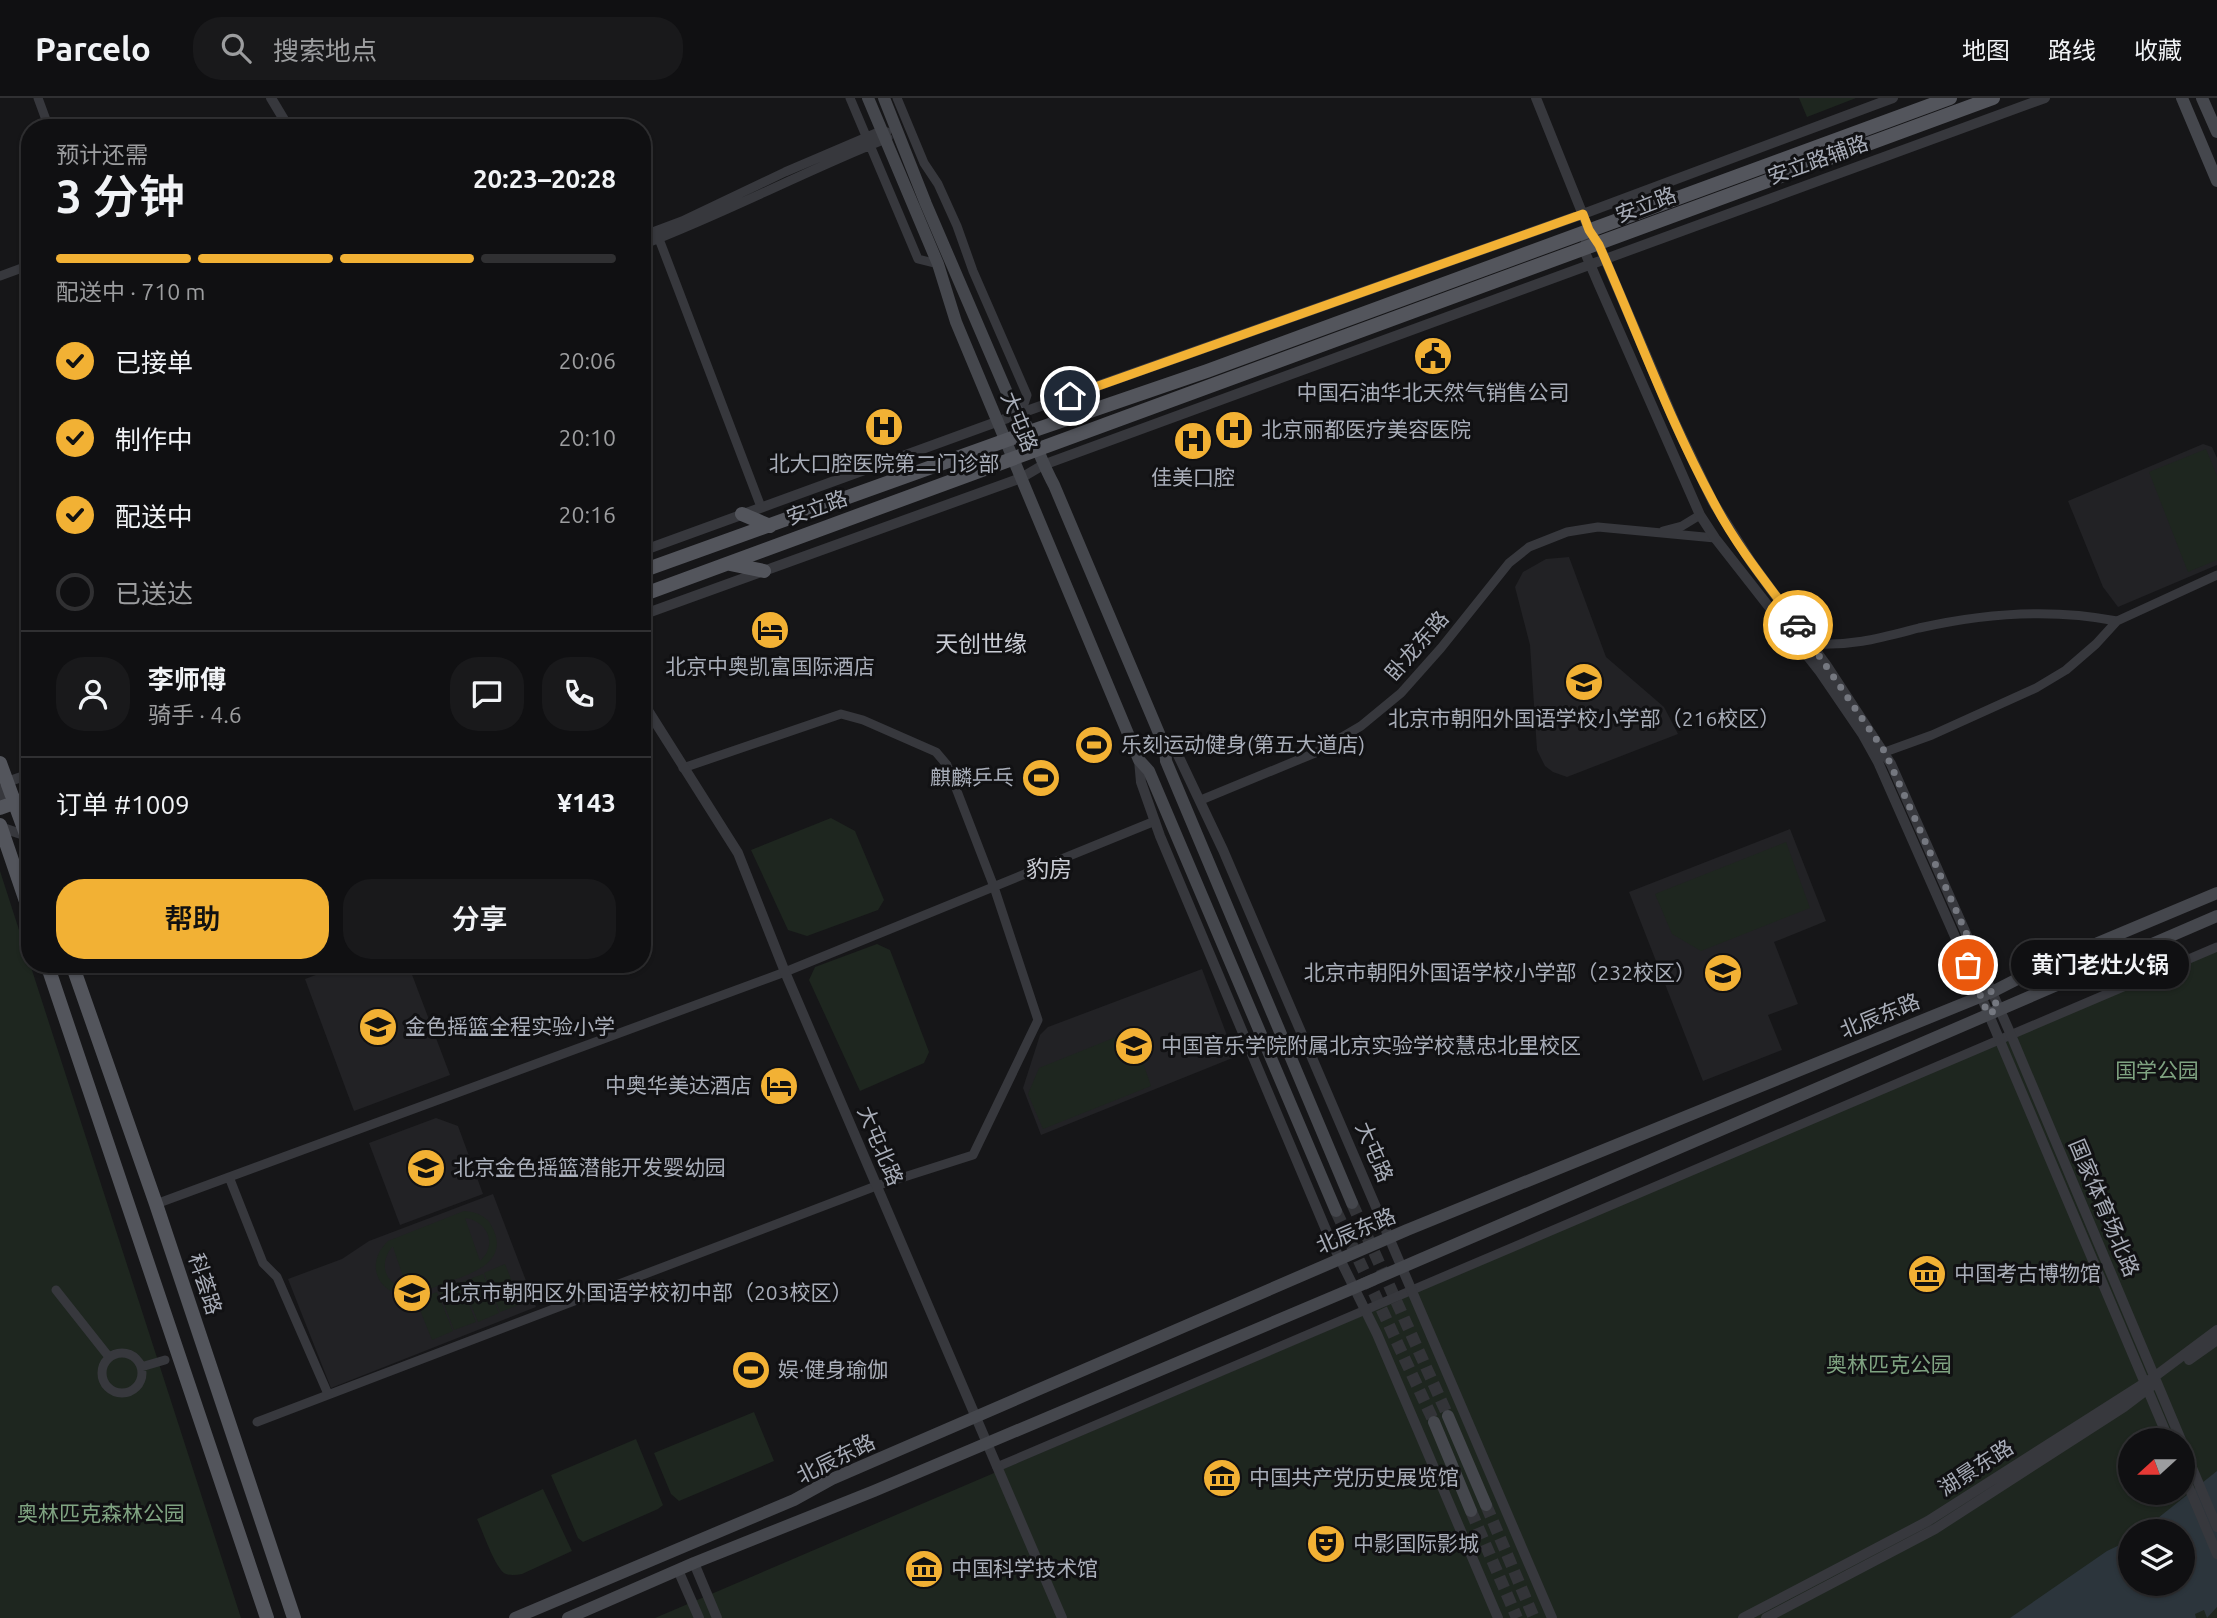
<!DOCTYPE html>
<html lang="zh">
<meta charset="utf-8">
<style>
body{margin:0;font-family:Ubuntu,"Noto Sans SC",sans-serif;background:#19191b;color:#f1f3f6;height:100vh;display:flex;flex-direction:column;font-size:26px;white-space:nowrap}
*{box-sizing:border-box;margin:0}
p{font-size:23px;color:#9c9d9f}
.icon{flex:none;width:38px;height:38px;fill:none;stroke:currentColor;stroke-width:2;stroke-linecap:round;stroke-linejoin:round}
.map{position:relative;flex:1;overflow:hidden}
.panel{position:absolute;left:21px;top:21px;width:630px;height:854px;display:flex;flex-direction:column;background:#101012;border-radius:28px;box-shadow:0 2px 5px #0004,0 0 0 2px #303032}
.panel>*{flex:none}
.needle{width:46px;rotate:249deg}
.controls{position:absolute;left:2118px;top:1330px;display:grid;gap:14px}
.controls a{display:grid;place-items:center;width:77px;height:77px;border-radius:50%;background:#101012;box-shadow:0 2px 5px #0004,0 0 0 2px #303032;font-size:35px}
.pin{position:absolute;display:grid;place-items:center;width:60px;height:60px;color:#fff;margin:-30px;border:4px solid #fff;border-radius:50%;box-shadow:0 2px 7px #0007}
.courier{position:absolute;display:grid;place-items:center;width:70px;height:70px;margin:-35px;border:5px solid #f2b134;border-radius:50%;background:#fff;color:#222;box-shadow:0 2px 9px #0007}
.bubble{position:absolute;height:49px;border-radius:24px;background:#101012;box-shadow:0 2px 5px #0004,0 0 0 2px #303032;font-size:23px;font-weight:600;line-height:49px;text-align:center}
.overview em{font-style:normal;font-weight:600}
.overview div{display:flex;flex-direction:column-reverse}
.overview{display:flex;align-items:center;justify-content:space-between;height:119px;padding:0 35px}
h1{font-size:46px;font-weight:600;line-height:52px}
.bar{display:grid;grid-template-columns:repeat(4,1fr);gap:10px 7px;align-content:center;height:84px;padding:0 35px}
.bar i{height:9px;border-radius:5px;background:#303032}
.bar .current{background:#f2b134}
.bar p{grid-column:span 4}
.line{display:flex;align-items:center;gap:18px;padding:0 35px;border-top:2px solid #303032}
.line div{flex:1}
.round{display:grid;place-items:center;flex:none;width:74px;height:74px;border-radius:28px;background:#19191b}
ol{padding:0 35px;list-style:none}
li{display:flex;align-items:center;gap:21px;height:77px}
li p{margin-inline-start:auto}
li .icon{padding:7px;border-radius:50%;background:#f2b134;color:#111;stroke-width:4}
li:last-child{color:#9c9d9f}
li i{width:38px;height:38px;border:4px solid #303032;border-radius:50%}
.action{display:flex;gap:14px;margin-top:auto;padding:14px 35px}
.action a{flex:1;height:80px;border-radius:28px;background:#f2b134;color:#111;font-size:28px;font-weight:600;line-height:80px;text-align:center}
.action a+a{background:#19191b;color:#f1f3f6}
header{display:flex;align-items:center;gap:42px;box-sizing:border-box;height:98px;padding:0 35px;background:#101012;border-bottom:2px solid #303032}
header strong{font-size:33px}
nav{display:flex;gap:38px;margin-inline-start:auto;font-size:24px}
.search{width:490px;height:63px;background:#19191b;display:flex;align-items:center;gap:18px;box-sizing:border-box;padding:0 24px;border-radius:28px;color:#9c9d9f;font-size:26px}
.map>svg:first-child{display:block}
.built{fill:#222225}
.green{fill:#1e261f;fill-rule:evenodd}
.water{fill:#2c353c}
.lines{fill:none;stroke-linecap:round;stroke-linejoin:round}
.secondary-tunnel{stroke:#333438;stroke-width:12;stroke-dasharray:12 6;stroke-linecap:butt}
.minor{stroke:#37383d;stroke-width:9}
.tertiary{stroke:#37383d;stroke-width:10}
.secondary{stroke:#45474d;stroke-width:12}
.primary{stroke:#53555c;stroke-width:14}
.done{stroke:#757880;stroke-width:7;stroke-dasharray:0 12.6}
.route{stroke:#f2b134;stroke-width:9}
.labels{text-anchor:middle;stroke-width:6;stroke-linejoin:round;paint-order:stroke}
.street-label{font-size:21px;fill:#a8adb8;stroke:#111113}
.poi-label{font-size:21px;fill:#a8adb8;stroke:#111113;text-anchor:start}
.park-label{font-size:21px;fill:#7fa381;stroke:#111113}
.neighbourhood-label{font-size:23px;fill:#c9ccd4;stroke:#111113}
</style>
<header>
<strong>Parcelo</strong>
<div class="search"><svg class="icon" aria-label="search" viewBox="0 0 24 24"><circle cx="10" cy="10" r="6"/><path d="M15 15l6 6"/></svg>搜索地点</div>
<nav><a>地图</a><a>路线</a><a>收藏</a></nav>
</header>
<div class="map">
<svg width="2217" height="1520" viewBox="0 0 2217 1520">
<rect width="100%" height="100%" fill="#161618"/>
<path class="built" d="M2203,346L2212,349L2217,360V467L2118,509L2103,489L2068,403Z
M1569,459L1606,559L1664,609L1678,636L1567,679L1553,674L1545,668L1537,652L1530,547L1515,489L1523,474L1546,461Z
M1790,731L1826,823L1774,844L1798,906L1768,917L1782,952L1703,983L1629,794Z
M345,866H408L450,977L354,1013L305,881Z
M1202,871L1235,959L1041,1037L1023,990L1040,937L1048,929Z
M436,1020L458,1028L483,1096L400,1127L369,1045Z
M493,1096L536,1209L331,1290L288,1181L342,1161L369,1143Z"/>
<path class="green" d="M1799,0H1856L1807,19Z
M2206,351L2217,378V462L2188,474L2149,374Z
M831,720L855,733L884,802L878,812L807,838L788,832L751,752Z
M1786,744L1810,810L1701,853L1672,836L1655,796Z
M0,773L241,1520H0Z
M877,846L890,852L929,954L924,965L860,993L809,882L815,869Z
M2217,852V1520H655ZM2130,1342H2182V1395H2130ZM2130,1433H2182V1486H2130Z
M1116,939L1140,956L1151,988L1043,1031L1028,996L1039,970Z
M464,1113C478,1114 489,1119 494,1133C508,1166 467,1177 445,1185C432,1190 420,1195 408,1198C376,1195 365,1165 388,1143ZM465,1120C488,1123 498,1147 480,1163ZM392,1149H393L407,1190C385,1187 378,1166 392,1149Z
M505,1166L521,1206L500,1214L484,1175Z
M483,1176L499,1215L478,1224L462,1184Z
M460,1184L476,1224L454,1232L439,1193Z
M437,1194L453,1233L432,1242L416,1202Z
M754,1314L774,1363L679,1403L671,1396L654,1355Z
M636,1341L663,1407L658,1411L583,1444L578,1440L551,1377Z
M543,1391L572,1453L522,1476C516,1477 509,1478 504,1475C494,1467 483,1434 477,1421Z"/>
<path class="water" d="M2217,1373V1509L2207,1520L2204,1512L2195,1516L2196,1520H2010L2107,1453L2130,1442V1486H2182V1433H2152L2156,1431L2153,1424Z"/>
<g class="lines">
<path class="secondary-tunnel" d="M1352,1105L1448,1318
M1336,1113L1434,1324
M1486,1407L1534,1520
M1471,1413L1517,1520"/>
<path class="minor" d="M38,0L49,30
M850,0L918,161L938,166
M897,0L924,65L938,86L957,128L973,173L1027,297L1021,315
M656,133L761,409
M642,138L682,123L785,74L881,33L887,34
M642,147C726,115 805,73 888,40
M0,178L30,167
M1663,433L1682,428L1700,417
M1812,546C1854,548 1880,540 1919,530C1985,515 2051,510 2117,523
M1885,654L1932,637L2036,590L2066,572L2096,546L2117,523L2217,477
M1201,702L1315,655L1361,628L1401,595L1441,550L1509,465L1529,449L1567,434L1598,429L1715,440
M229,1079L263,1165L277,1179L328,1296
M156,1106L785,874L1155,723
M56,1192L109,1259
M102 1275a20 20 0 1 1 40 0a20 20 0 1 1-40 0Z
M141,1269L165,1262
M257,1324L876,1088L973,1057L1038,922L994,789L947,667L936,654L863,622L841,616L683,670
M997,1369L2217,849"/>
<path class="tertiary" d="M271,0L289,30
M1536,0L1589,132L1599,147L1676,327L1713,404L1751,464L1827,568L1891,666L2011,937L2181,1342
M1586,144L1584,152L1599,187L1700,417L1715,440L1820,574L1863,637L1878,664L1975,884L2169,1342
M642,453L1021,315L1583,116L1893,0
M642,517L1021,380L1043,367L2045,0
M642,603L738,755L785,874L1062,1520
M1165,649L1177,655L1223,752L1552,1520
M1139,662L1141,684L1160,738L1329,1139L1377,1236L1498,1520
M0,700L7,684L30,676
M0,729L27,738L30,737
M2189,1262L2217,1242
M2182,1346L2217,1429
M2182,1373L2217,1456
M694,1465L717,1520
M678,1472L699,1520
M1743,1520L1928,1423L2154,1279L2217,1232
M1766,1520L1935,1431L2124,1309L2153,1287"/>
<path class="secondary" d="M868,0L938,166L956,224L1139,662L1149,673L1336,1113
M884,0L926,106L1011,304C1031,327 1039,360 1054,387L1161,640L1165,649L1166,663L1352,1105
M2182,0L2217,83
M2202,0L2217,34
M1448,1318L1486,1407
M1434,1324L1471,1413
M515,1520L794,1402L832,1381L1407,1132L1992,894L2043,868L2217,795
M568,1520L694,1465L874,1393L1354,1190L2217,818"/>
<path class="primary" d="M742,416L770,428
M730,466L764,473
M642,473L1029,334L1207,273L1950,0
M642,497L1993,0
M0,665L30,747
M0,710L30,699
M0,727L30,815
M47,866L267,1520
M72,866L156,1106L294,1520"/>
</g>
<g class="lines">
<path class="done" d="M1798,527L1885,654L1981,868L1998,911L1988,916L1968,867"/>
<path class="route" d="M1070,298L1583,116L1589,132L1599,147C1637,233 1669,322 1714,405C1737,449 1769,488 1798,527"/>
</g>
<defs>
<symbol id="civic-disc" viewBox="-11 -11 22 22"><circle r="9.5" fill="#f2b134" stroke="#111113"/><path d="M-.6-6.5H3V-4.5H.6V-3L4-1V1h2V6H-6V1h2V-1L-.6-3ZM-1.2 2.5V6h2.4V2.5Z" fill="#111"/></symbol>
<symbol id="hospital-disc" viewBox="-11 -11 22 22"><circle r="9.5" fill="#f2b134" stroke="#111113"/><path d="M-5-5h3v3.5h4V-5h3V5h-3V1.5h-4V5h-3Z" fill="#111"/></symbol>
<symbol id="hotel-disc" viewBox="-11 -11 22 22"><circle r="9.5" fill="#f2b134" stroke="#111113"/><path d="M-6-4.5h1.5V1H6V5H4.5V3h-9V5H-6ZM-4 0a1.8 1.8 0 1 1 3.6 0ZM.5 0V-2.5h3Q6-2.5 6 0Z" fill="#111"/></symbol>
<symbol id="school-disc" viewBox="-11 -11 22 22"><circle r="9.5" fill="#f2b134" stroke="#111113"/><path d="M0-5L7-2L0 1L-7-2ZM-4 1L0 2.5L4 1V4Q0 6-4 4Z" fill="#111"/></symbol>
<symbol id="stadium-disc" viewBox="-11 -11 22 22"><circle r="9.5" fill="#f2b134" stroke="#111113"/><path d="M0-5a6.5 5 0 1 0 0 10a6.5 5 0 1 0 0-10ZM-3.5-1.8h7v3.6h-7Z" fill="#111"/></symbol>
<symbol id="museum-disc" viewBox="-11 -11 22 22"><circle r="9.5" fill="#f2b134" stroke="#111113"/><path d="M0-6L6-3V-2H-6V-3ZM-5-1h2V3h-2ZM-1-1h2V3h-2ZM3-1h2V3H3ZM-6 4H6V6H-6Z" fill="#111"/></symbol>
<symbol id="theatre-disc" viewBox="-11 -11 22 22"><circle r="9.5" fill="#f2b134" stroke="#111113"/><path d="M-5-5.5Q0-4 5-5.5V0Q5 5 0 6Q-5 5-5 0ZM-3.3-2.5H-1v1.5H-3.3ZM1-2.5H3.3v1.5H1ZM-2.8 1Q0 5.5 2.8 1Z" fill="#111"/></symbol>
</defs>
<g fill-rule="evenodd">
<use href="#civic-disc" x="1411" y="236" width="44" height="44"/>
<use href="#hospital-disc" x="862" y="307" width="44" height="44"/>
<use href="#hospital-disc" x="1212" y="310" width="44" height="44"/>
<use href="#hospital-disc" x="1171" y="321" width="44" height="44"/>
<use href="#hotel-disc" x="748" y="510" width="44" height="44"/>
<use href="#school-disc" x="1562" y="562" width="44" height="44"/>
<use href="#stadium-disc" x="1072" y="625" width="44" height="44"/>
<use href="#stadium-disc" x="1019" y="658" width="44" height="44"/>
<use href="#school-disc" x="1701" y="853" width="44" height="44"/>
<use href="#school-disc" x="356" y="907" width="44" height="44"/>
<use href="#school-disc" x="1112" y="926" width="44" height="44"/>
<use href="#hotel-disc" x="757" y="966" width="44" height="44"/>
<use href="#school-disc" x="404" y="1048" width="44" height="44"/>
<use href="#museum-disc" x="1905" y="1154" width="44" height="44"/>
<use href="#school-disc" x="390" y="1173" width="44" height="44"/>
<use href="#stadium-disc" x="729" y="1250" width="44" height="44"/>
<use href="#museum-disc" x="1200" y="1358" width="44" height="44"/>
<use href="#theatre-disc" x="1304" y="1424" width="44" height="44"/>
<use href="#museum-disc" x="902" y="1449" width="44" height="44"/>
</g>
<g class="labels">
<g class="street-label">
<text transform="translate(1818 62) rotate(-20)" y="7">安立路辅路</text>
<text transform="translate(1646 107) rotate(-21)" y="7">安立路</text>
<text transform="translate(1019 324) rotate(68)" y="7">大屯路</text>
<text transform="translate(817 410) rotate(-20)" y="7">安立路</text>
<text transform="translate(1417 548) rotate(-49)" y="7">卧龙东路</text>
<text transform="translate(1880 918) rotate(-22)" y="7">北辰东路</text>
<text transform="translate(880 1048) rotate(67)" y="7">大屯北路</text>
<text transform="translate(1374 1054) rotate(67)" y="7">大屯路</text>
<text transform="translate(2104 1110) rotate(67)" y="7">国家体育场北路</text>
<text transform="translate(1356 1133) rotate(-23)" y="7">北辰东路</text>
<text transform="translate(205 1186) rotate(72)" y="7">科荟路</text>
<text transform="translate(836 1361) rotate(-26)" y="7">北辰东路</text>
<text transform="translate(1976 1370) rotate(-33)" y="7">湖景东路</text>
</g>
<g class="poi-label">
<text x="1433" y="302" text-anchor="middle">中国石油华北天然气销售公司</text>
<text x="1261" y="339">北京丽都医疗美容医院</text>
<text x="884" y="373" text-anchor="middle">北大口腔医院第二门诊部</text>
<text x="1193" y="387" text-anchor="middle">佳美口腔</text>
<text x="770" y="576" text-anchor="middle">北京中奥凯富国际酒店</text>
<text x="1584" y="628" text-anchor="middle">北京市朝阳外国语学校小学部（216校区）</text>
<text x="1121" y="654">乐刻运动健身(第五大道店)</text>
<text x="1014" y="687" text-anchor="end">麒麟乒乓</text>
<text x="1696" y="882" text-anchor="end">北京市朝阳外国语学校小学部（232校区）</text>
<text x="405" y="936">金色摇篮全程实验小学</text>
<text x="1161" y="955">中国音乐学院附属北京实验学校慧忠北里校区</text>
<text x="752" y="995" text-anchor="end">中奥华美达酒店</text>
<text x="453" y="1077">北京金色摇篮潜能开发婴幼园</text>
<text x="1954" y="1183">中国考古博物馆</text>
<text x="439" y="1202">北京市朝阳区外国语学校初中部（203校区）</text>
<text x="778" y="1279">娱·健身瑜伽</text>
<text x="1249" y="1387">中国共产党历史展览馆</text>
<text x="1353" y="1453">中影国际影城</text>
<text x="951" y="1478">中国科学技术馆</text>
</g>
<g class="park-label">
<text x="2157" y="980">国学公园</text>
<text x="1889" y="1274">奥林匹克公园</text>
<text x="101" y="1423">奥林匹克森林公园</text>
</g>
<g class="neighbourhood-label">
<text x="981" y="554">天创世缘</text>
<text x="1049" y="779">豹房</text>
</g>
</g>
</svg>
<div class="controls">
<a><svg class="needle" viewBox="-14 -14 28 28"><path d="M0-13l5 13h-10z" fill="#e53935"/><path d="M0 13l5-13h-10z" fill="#9c9d9f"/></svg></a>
<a><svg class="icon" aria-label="layers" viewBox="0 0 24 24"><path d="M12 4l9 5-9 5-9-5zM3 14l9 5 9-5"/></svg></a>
</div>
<div class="pin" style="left:1968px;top:867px;background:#ea580c"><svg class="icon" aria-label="bag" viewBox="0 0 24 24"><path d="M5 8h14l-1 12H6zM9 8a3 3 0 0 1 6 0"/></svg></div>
<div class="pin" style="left:1070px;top:298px;background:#1f2937"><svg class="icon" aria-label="home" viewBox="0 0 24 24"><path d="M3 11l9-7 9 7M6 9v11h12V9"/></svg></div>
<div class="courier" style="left:1798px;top:527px"><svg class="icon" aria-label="car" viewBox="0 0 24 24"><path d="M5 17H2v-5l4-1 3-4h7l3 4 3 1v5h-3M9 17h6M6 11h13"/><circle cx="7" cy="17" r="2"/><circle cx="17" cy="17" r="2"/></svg></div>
<div class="bubble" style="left:2011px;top:842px;width:178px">黄门老灶火锅</div>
<section class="panel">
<div class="overview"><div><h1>3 分钟</h1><p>预计还需</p></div><em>20:23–20:28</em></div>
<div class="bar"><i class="current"></i><i class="current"></i><i class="current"></i><i></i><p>配送中 · 710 m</p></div>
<ol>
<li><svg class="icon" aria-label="check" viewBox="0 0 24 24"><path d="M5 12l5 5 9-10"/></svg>已接单<p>20:06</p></li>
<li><svg class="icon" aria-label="check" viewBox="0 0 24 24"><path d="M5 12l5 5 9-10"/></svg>制作中<p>20:10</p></li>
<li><svg class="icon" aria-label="check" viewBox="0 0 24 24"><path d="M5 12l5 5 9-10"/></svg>配送中<p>20:16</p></li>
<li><i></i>已送达</li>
</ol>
<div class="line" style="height:126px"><a class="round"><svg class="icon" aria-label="person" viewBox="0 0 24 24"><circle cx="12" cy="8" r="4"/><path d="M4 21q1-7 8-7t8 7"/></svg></a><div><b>李师傅</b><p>骑手 · 4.6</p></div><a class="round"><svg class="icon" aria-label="chat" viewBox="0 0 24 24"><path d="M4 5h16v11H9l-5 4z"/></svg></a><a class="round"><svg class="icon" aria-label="phone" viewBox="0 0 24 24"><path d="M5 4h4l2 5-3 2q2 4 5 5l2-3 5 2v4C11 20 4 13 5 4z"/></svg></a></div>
<div class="line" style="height:91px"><div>订单 #1009</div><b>¥143</b></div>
<div class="action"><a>帮助</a><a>分享</a></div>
</section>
</div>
